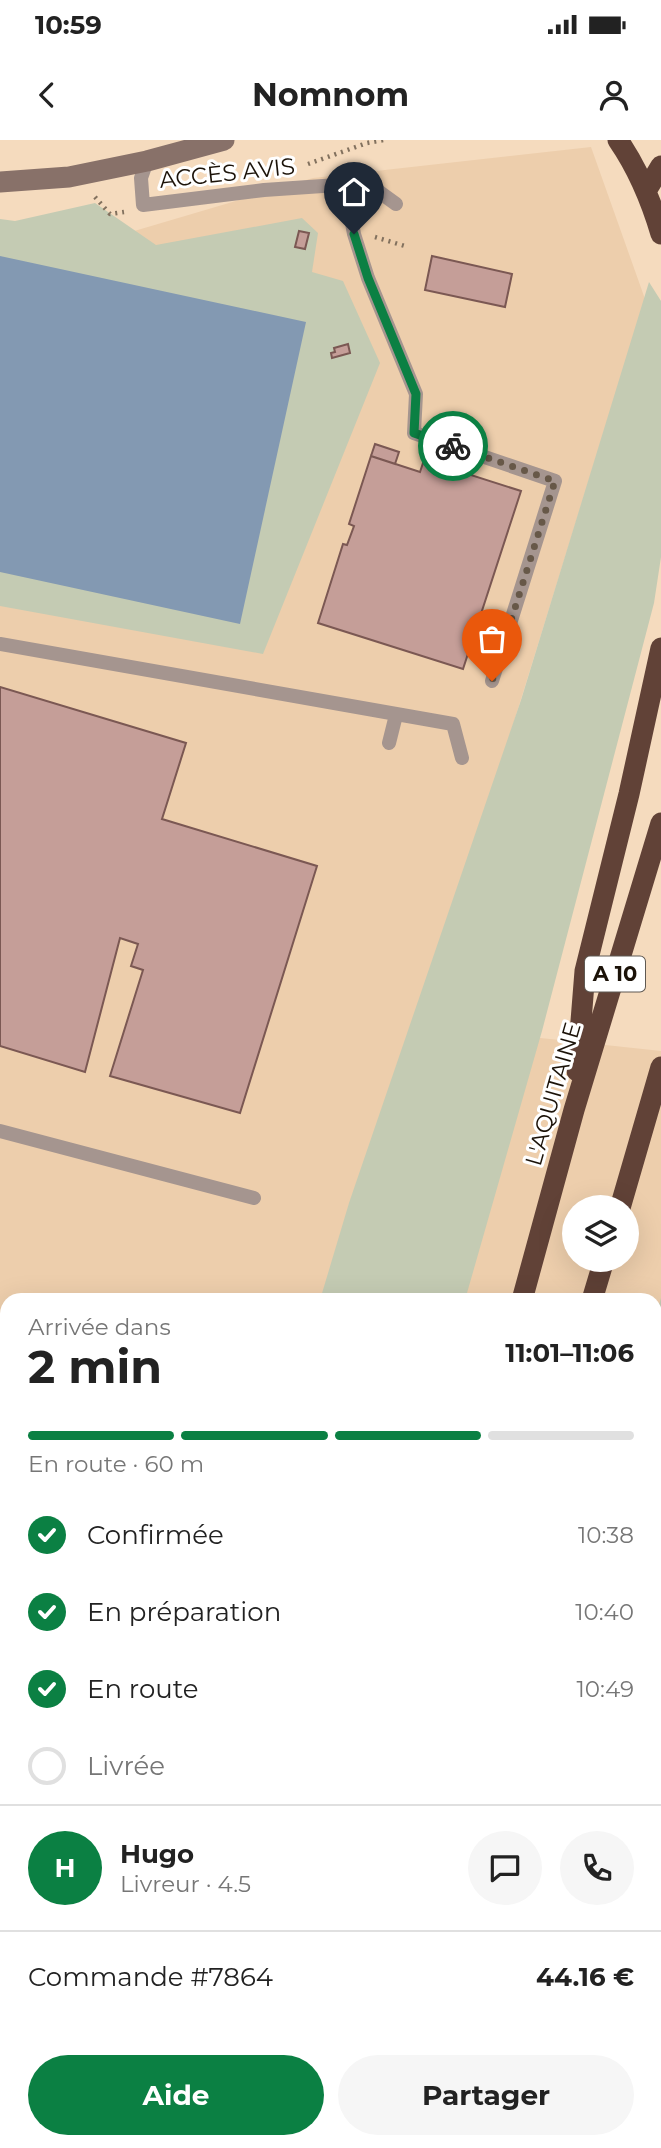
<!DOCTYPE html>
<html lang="fr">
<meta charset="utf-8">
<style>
body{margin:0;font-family:Montserrat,sans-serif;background:#f6f6f6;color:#222;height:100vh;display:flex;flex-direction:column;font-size:26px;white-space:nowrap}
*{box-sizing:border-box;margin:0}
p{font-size:23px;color:#767676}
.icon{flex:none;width:38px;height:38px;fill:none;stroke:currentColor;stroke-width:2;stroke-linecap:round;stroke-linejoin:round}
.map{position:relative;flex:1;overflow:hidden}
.sheet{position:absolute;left:0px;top:1153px;width:662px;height:856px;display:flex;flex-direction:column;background:#fff;border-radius:21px 21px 0 0;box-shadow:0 7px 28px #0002}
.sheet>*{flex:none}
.buttons{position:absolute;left:562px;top:1055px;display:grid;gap:14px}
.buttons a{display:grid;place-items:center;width:77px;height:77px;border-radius:50%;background:#fff;box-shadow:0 7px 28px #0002;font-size:35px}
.pin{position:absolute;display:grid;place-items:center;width:60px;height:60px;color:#fff;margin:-72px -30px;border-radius:50% 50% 50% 0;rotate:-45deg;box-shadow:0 0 7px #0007}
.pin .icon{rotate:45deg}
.courier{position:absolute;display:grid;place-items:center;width:70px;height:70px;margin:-35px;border:5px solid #0b8043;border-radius:50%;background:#fff;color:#222;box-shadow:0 2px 9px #0007}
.head em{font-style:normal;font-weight:700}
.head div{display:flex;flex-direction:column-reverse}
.head{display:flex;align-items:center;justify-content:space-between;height:119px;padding:0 28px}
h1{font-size:46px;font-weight:700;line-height:52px}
.bar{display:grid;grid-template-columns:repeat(4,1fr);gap:10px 7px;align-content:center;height:84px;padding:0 28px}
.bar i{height:9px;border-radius:5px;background:#e0e0e0}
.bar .selected{background:#0b8043}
.bar p{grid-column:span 4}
.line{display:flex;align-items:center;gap:18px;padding:0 28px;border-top:2px solid #e0e0e0}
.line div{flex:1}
.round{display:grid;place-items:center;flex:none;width:74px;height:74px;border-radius:37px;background:#f6f6f6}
ol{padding:0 28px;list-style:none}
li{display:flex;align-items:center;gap:21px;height:77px}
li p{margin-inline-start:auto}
li .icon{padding:7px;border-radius:50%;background:#0b8043;color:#fff;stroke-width:4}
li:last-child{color:#767676}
li i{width:38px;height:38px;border:4px solid #e0e0e0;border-radius:50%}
.action{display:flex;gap:14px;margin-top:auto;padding:14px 28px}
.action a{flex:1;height:80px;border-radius:42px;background:#0b8043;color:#fff;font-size:28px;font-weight:700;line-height:80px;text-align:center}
.action a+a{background:#f6f6f6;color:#222}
.status{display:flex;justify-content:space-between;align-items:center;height:49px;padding:0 35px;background:#fff;direction:ltr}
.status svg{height:19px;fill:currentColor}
header{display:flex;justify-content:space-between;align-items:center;height:91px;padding:0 28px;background:#fff;font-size:32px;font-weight:700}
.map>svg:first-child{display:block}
.built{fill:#edceac;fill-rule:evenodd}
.green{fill:#c4cbb3}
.water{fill:#8399b2}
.building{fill:#c59e98;stroke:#7b5853;stroke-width:2}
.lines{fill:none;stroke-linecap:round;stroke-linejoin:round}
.path{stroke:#82715e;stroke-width:4.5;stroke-dasharray:2 5;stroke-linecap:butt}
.lane{stroke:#a5958f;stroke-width:14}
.secondary{stroke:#887169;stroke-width:21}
.highway{stroke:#614237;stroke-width:21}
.done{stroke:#675848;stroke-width:7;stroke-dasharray:0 12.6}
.route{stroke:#0b8043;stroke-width:9}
.labels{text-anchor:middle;stroke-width:6;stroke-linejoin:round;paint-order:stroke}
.shield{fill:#fff;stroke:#5f5952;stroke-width:2}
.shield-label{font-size:21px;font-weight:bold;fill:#1b1208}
.street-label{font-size:23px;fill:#1b1208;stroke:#fff}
</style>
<div class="status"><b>10:59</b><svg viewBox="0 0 49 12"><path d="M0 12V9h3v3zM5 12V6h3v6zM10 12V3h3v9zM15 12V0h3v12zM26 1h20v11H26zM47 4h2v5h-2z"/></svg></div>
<header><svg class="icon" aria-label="back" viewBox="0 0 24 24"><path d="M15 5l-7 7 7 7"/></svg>Nomnom<svg class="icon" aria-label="person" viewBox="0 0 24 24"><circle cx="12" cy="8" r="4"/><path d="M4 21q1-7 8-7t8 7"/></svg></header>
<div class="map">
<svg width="661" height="2008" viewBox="0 0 661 2008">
<rect width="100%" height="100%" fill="#f5dbbe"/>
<path class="built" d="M591,7L645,159L420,885L661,911V2008H0V85L114,97L313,38ZM574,1068H626V1120H574ZM7,1160H654V2002H7Z"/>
<path class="green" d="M95,63L156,105L302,78L318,93L312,132L343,141L380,223L263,514L0,466V79L15,81Z
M649,142L661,161V417L654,463L542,891L465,1160H320L349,1063L521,560Z
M661,1158V1612L655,1639L654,1183Z
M655,1755L661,1757V2008H444L446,2002H654Z
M91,2002H247L246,2008H90Z"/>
<path class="water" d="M0,116L306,182L240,484L0,432Z"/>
<path class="building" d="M299,91L309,93L305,109L295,107Z
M432,116L512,134L505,167L425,150Z
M348,204L350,213L332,218L331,213L335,212L334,208Z
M375,304L399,312L395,324L371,316Z
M371,316L420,332L424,320L521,351L463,529L318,483L343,404L347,405L354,386L349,384Z
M0,547L186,603L162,679L317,726L240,973L110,936L143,830L131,826L138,804L120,798L85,932L0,906Z
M7,1574V1609L0,1607V1598Z
M0,1607L7,1609V1893L0,1890Z"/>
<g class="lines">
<path class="path" d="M308,24L367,3L384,0
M95,57L110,74L124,72
M375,97L405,106"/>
<path class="lane" d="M147,21L141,38L143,65L264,50L367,43L396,64
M345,45L354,94L368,138L416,254L414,293L555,341L492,541
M0,504L453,584L462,618
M389,603L396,575
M0,991L254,1058"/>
<path class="secondary" d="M0,42L69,37L147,21L224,0"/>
<path class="highway" d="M618,0C638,29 651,60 661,94
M646,51L661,26
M577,931L585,831L629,654L661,508
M620,1068L661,927
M522,1160L574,970L661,683
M592,1160L604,1120
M301,2008L302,2002
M370,2008L372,2002"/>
</g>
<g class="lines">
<path class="done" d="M453,306L555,341L492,541"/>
<path class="route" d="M354,94L368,138L416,254L414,293L453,306"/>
</g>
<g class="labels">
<rect class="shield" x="585" y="816.5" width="60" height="35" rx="5"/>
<g class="shield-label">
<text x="615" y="841">A 10</text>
</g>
<g class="street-label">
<text transform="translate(227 33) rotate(-6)" y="8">ACCÈS AVIS</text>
<text transform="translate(553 954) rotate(-74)" y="8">L'AQUITAINE</text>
</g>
</g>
</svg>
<div class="buttons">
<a><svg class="icon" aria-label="layers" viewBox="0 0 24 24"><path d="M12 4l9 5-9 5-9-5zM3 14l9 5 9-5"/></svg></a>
</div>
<div class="pin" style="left:492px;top:541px;background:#ea580c"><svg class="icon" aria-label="bag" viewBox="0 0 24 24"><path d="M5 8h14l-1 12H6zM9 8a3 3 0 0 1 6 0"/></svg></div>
<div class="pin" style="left:354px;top:94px;background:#1f2937"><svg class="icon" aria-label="home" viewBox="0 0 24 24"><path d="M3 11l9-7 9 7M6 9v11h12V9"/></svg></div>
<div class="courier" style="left:453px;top:306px"><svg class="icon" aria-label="bike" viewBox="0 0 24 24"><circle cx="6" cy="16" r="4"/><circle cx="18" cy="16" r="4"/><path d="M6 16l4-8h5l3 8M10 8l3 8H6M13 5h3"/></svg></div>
<section class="sheet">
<div class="head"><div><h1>2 min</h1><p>Arrivée dans</p></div><em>11:01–11:06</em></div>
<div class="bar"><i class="selected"></i><i class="selected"></i><i class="selected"></i><i></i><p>En route · 60 m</p></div>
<ol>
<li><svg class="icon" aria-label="check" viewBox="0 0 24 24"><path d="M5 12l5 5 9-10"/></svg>Confirmée<p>10:38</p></li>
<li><svg class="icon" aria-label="check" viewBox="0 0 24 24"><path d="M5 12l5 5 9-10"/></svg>En préparation<p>10:40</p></li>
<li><svg class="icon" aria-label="check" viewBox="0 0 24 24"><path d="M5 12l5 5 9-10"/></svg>En route<p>10:49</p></li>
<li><i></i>Livrée</li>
</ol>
<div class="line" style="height:126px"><b class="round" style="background:#0b8043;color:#fff">H</b><div><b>Hugo</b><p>Livreur · 4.5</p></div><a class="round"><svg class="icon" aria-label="chat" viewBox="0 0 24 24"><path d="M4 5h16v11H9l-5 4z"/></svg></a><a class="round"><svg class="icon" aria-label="phone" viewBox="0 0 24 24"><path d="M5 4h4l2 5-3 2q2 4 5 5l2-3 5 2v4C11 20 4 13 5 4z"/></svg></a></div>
<div class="line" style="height:91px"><div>Commande #7864</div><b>44.16 €</b></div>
<div class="action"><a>Aide</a><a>Partager</a></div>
</section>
</div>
